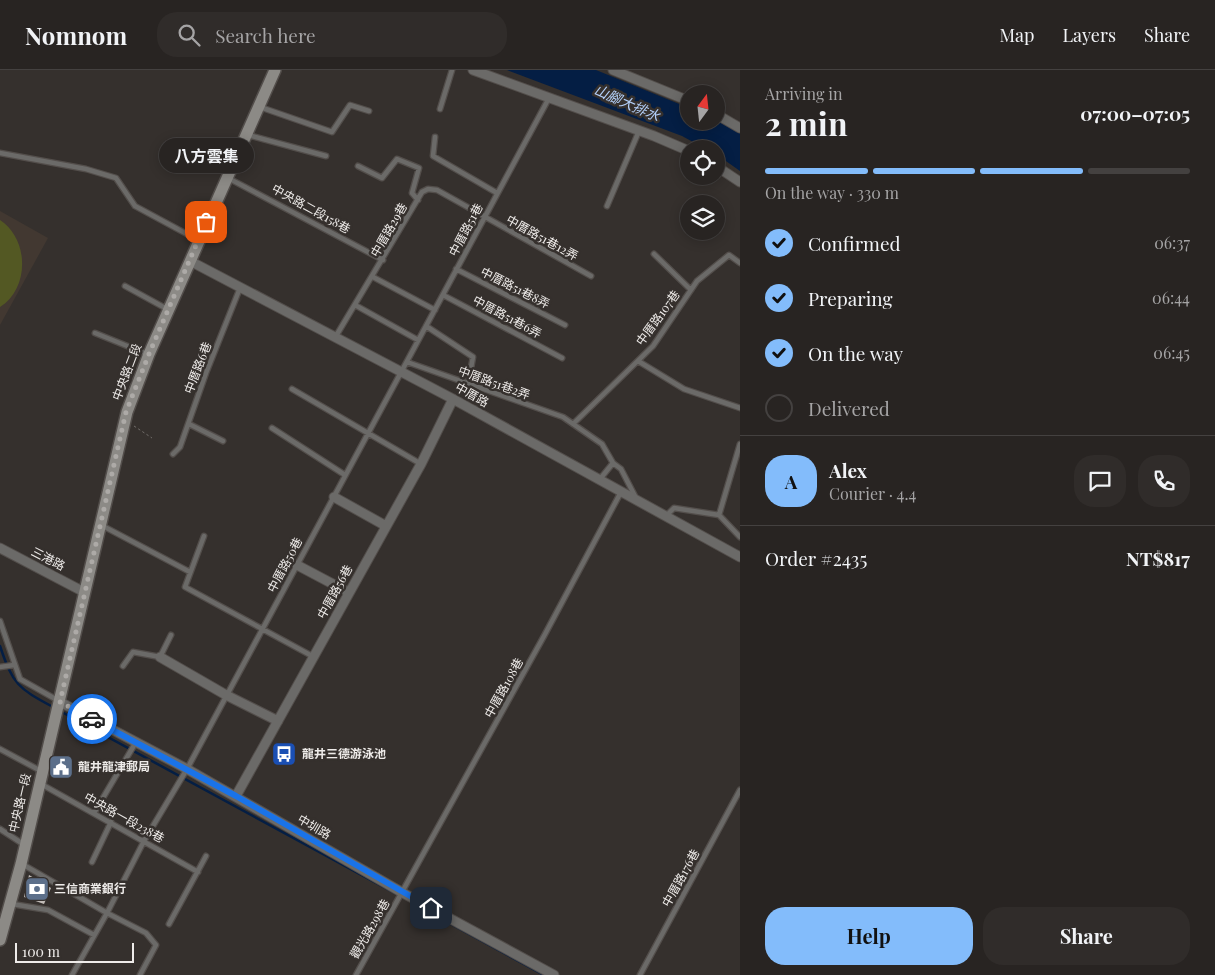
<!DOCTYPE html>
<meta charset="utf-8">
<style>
body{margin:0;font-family:"Playfair Display","Noto Sans TC",serif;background:#302c2a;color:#f1f3f6;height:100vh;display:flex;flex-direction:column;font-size:19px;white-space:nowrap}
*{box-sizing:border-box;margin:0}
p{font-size:16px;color:#a5a4a5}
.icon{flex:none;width:28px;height:28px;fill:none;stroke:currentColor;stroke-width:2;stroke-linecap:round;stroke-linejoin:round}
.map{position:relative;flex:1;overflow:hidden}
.drawer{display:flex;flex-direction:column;background:#282422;width:475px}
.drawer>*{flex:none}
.needle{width:32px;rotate:15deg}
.controls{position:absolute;left:680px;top:15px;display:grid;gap:10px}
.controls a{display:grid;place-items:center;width:45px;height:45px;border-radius:50%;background:#282422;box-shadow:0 2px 12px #0003,0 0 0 1px #444140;font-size:25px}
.scale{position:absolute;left:15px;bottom:12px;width:119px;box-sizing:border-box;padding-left:5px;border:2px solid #eeebe9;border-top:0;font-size:14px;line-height:18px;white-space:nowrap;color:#eeebe9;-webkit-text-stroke:4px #35302d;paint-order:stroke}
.pin{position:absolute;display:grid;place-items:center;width:42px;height:42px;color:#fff;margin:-21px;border-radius:10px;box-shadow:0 2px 8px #0006}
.courier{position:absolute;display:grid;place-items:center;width:50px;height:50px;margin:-25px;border:4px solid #1a73e8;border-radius:50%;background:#fff;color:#222;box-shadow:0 1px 6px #0007}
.bubble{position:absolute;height:35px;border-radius:18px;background:#282422;box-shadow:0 2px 12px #0003,0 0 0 1px #444140;font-size:16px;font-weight:700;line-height:35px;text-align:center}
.summary em{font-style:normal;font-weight:700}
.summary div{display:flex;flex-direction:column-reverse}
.summary{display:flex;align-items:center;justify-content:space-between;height:85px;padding:0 25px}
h1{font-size:32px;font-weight:700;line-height:38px}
.bar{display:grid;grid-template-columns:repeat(4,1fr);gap:8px 5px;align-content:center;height:60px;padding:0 25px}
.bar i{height:6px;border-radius:4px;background:#444140}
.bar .selected{background:#83bcfb}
.bar p{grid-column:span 4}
.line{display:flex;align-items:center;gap:12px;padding:0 25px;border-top:1px solid #444140}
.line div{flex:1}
.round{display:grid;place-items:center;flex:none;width:52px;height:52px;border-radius:20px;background:#302c2a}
ol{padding:0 25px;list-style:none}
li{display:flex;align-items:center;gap:15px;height:55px}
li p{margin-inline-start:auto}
li .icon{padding:5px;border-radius:50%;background:#83bcfb;color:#111;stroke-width:4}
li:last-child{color:#a5a4a5}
li i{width:28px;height:28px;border:2px solid #444140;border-radius:50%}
.button{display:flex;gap:10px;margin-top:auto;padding:10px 25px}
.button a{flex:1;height:58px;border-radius:20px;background:#83bcfb;color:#111;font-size:20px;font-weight:700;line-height:58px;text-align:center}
.button a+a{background:#302c2a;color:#f1f3f6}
header{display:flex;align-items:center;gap:30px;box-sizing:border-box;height:70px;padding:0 25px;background:#282422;border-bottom:1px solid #444140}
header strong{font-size:24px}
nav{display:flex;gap:28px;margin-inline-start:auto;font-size:18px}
.search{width:350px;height:45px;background:#302c2a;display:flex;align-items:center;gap:12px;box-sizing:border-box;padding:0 18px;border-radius:20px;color:#a5a4a5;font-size:19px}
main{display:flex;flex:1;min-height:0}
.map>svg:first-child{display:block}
.built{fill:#423831}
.green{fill:#535823}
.water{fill:#041e44}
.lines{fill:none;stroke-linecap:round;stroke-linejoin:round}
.stream{stroke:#041e44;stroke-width:2.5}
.building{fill:#c2bcb8}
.lane-casing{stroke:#534e4b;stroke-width:7}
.street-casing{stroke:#534e4b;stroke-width:11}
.secondary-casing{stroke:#534e4b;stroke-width:14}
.path{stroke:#716d6a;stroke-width:1;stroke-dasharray:2.5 2.5;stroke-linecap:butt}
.lane{stroke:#6b6a68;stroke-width:4.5}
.street{stroke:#6b6a68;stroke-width:9}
.secondary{stroke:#8c8a86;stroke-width:11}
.done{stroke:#adaaa7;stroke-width:5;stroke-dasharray:0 9}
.route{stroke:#1a73e8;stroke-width:6}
.labels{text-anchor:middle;stroke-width:5;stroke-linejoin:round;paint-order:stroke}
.street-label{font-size:12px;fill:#eeebe9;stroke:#35302d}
.poi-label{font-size:12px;font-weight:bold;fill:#eeebe9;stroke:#35302d;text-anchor:start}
.water-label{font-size:14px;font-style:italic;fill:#b3cff8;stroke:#35302d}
</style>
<header>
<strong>Nomnom</strong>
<div class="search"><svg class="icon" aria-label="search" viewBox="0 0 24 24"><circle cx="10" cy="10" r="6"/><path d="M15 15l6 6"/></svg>Search here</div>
<nav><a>Map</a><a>Layers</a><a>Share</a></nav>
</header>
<main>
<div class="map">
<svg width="740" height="905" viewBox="0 0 740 905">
<rect width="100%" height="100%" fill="#35302d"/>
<path class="built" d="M0,141L48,168L0,255Z"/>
<path class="green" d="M0,150C29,169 30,218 0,237Z"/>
<path class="water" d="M507,0H596L689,38V51L716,50L740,63V101L716,84V79H706L682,66Z"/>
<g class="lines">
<path class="stream" d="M0,576C13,615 18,618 53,637
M60,641L400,826
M449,853L544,905"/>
</g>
<path class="building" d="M29,805L51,818L44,834L24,827Z"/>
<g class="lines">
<defs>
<path id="lane" d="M260,37L332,62L350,35L369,41
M440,39L452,0
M248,65L326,86
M435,67L433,86L497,123
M0,83L86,99L116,108L135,136L198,170
M358,96L382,108L397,89L419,98L412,123L418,130
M228,108L383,190
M607,136L639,61
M654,184L691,220
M456,199L565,255
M373,207L435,240
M125,216L167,239
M443,225L562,288
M355,235L418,270
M426,256L473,287L468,314
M95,263L147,284
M336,266L422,122L428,119L437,120L591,206
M638,291L684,319L740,338
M407,292L563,347L602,374L613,393L621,399L636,428
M292,319L421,394
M189,354L223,371
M573,354L653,276L697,211L729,185L740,193
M272,358L345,405
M173,384L180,377L206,303L240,218
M600,409L613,393
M719,445L740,374
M665,447L674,438L719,445L740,467
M101,455L190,502
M204,466L185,517L314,587
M0,551L20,609L59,631
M123,596L133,582L160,587L171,565
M0,597L14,595
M0,679L41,701
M41,714L198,802
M94,743L136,672
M0,759L23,774
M92,792L111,752
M22,794L107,843L146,863L156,875L140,905
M12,834L48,840L94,865
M169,854L206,786
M72,905L107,843L144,771L187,699L549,28
M356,905L544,566L621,422
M640,905L740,720"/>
<path id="street" d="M473,0L654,66L689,81
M613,0L689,31
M716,44L740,58
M716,96L740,112
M190,191L453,329L740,487
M334,427L386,456
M0,478L84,522
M297,495L348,522
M160,587L226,625L278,651
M60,632L187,699L403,823L554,905
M236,726L421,394L453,329"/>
<path id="secondary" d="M0,870L21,794L127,342L149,284L275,0"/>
</defs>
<use href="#lane" class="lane-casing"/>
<use href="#street" class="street-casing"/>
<use href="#secondary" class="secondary-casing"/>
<path class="path" d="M134,356L152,368"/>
<use href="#lane" class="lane"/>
<use href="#street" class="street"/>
<use href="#secondary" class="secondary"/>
</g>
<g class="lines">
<path class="done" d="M92,649L60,632L126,342L149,284L206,152"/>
<path class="route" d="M92,649L236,726L431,838"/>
</g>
<defs>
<symbol id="bus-square" viewBox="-11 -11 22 22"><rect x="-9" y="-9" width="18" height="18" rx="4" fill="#1a4fb4" stroke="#35302d"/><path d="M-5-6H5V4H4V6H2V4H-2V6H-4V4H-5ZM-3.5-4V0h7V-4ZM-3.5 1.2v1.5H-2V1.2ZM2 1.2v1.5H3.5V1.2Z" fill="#fff"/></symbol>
<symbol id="civic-square" viewBox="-11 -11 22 22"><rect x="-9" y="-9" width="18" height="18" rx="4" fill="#5c6f8a" stroke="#35302d"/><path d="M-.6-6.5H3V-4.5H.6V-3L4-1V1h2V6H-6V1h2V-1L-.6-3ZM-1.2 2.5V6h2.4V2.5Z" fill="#fff"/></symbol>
<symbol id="bank-square" viewBox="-11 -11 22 22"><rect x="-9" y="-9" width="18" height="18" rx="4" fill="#5c6f8a" stroke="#35302d"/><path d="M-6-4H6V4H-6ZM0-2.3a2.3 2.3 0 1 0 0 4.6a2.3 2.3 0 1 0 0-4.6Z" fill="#fff"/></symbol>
</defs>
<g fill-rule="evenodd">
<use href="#bus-square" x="270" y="670" width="28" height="28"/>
<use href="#civic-square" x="47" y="683" width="28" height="28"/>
<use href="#bank-square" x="23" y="805" width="28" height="28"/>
</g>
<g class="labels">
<g class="street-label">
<text transform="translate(311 139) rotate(29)" y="4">中央路二段158巷</text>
<text transform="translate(389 160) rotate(-60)" y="4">中厝路29巷</text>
<text transform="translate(466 160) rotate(-62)" y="4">中厝路51巷</text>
<text transform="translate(542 168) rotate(29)" y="4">中厝路51巷12弄</text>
<text transform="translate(515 218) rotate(27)" y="4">中厝路51巷8弄</text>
<text transform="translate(507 247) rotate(28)" y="4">中厝路51巷6弄</text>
<text transform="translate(658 248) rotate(-54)" y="4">中厝路107巷</text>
<text transform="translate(198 298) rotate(-69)" y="4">中厝路6巷</text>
<text transform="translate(127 302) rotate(-69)" y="4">中央路二段</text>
<text transform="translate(494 313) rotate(20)" y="4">中厝路51巷2弄</text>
<text transform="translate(472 325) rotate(29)" y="4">中厝路</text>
<text transform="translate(48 489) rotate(27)" y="4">三港路</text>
<text transform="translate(285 495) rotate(-62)" y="4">中厝路50巷</text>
<text transform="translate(335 522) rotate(-61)" y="4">中厝路56巷</text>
<text transform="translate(504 618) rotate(-61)" y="4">中厝路108巷</text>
<text transform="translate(20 733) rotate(-77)" y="4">中央路一段</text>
<text transform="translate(124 748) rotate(29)" y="4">中央路一段238巷</text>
<text transform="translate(314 757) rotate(30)" y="4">中圳路</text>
<text transform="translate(681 808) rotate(-61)" y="4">中厝路176巷</text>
<text transform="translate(370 859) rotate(-60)" y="4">觀光路298巷</text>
</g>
<g class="poi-label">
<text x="302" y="688">龍井三德游泳池</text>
<text x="78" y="701">龍井龍津郵局</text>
<text x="54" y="823">三信商業銀行</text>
</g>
<g class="water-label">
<text transform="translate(627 33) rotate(24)" y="5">山腳大排水</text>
</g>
</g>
</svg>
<div class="controls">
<a><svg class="needle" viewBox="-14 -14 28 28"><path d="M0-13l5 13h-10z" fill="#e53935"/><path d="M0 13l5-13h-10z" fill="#a5a4a5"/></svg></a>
<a><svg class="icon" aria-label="locate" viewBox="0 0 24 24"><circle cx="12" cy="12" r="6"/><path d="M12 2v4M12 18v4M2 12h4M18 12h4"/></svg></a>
<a><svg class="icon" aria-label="layers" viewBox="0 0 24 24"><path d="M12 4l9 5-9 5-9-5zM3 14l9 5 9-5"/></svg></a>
</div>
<div class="scale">100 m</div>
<div class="pin" style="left:206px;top:152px;background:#ea580c"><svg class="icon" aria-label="bag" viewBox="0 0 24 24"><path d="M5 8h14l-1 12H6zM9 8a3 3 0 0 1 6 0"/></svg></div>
<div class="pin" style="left:431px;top:838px;background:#1f2937"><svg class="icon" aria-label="home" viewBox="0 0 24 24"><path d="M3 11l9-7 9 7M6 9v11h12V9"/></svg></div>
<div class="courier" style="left:92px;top:649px"><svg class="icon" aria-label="car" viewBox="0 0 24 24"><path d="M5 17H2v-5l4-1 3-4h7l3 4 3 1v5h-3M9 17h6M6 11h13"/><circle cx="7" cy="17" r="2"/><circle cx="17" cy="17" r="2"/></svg></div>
<div class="bubble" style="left:159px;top:68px;width:95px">八方雲集</div>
</div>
<section class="drawer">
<div class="summary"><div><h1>2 min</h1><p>Arriving in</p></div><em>07:00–07:05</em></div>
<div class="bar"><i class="selected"></i><i class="selected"></i><i class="selected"></i><i></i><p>On the way · 330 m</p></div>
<ol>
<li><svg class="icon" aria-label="check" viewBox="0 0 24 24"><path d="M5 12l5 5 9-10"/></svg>Confirmed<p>06:37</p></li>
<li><svg class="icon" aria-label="check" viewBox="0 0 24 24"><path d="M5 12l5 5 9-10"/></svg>Preparing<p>06:44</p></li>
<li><svg class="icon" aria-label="check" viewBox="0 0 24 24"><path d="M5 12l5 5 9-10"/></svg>On the way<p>06:45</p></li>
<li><i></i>Delivered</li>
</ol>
<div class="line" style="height:90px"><b class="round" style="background:#83bcfb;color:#111">A</b><div><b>Alex</b><p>Courier · 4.4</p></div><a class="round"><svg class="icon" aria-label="chat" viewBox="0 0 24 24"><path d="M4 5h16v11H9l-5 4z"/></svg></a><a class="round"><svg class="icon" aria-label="phone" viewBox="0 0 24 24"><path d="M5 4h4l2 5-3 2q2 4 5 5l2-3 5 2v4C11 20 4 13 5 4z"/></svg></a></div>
<div class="line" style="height:65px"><div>Order #2435</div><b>NT$817</b></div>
<div class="button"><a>Help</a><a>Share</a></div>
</section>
</main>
